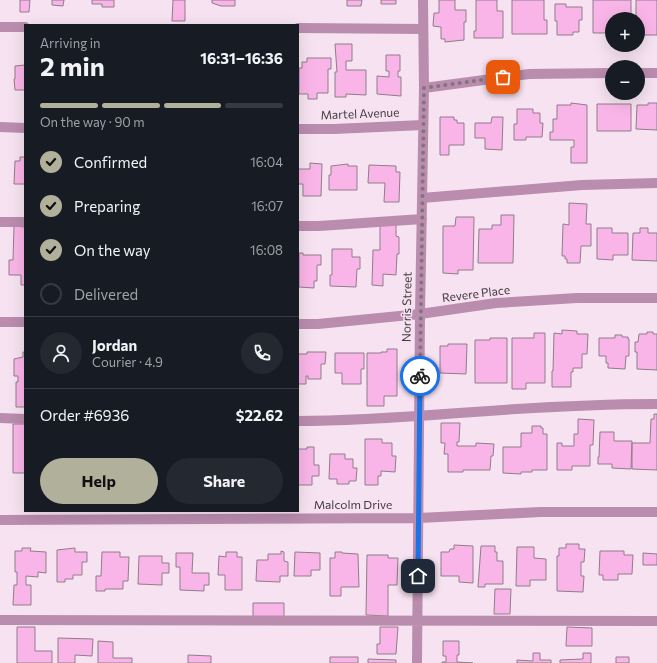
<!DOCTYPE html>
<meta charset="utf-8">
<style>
body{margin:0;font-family:Commissioner,sans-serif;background:#242831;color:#f1f3f6;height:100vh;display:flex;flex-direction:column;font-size:15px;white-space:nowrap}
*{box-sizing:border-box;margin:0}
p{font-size:13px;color:#9ea1a6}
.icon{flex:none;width:22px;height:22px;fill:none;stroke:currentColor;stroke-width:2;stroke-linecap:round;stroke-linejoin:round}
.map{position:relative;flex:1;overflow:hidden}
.sheet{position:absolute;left:24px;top:24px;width:275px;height:488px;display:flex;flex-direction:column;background:#171b24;border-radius:0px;box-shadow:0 4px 16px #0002}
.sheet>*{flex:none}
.controls{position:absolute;left:605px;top:12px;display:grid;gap:8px}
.controls a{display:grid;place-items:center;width:40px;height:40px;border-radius:50%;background:#171b24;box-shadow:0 4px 16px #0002;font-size:20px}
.pin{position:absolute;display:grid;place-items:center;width:34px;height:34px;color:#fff;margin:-17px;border-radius:8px;box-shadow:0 2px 6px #0006}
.courier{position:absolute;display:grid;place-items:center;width:40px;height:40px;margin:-20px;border:3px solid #1a73e8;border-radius:50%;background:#fff;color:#222;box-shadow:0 1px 5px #0007}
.summary em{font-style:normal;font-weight:700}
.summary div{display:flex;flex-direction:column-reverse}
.summary{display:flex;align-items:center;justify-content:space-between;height:68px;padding:0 16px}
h1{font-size:26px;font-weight:700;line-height:30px}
.bar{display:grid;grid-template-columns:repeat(4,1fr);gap:6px 4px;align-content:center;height:48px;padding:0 16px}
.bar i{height:5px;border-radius:3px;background:#363941}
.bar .active{background:#b1b09b}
.bar p{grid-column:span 4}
.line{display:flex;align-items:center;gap:10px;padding:0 16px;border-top:1px solid #363941}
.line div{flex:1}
.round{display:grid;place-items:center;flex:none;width:42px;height:42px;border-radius:21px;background:#242831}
ol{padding:0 16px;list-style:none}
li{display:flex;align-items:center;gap:12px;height:44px}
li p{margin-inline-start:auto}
li .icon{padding:4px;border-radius:50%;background:#b1b09b;color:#111;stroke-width:4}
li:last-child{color:#9ea1a6}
li i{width:22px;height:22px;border:2px solid #363941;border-radius:50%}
.primary-button{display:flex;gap:8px;margin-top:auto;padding:8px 16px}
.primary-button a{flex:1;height:46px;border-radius:24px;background:#b1b09b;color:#111;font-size:16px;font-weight:700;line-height:46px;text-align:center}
.primary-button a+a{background:#242831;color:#f1f3f6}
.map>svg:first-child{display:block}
.building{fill:#f9b5e7;stroke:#907d8a}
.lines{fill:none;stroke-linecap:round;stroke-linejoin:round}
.minor{stroke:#ba8cae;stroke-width:10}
.done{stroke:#81757d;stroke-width:4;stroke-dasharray:0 7.2}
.route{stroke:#1a73e8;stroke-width:5}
.labels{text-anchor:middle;stroke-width:3;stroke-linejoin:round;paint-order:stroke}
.street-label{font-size:12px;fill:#423a3f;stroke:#f6e2f0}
</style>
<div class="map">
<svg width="657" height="663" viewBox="0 0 657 663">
<rect width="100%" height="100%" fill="#f6e2f0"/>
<path class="building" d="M20,0H30L29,12H20Z
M52,0H64L63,6L52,5Z
M92,0H114V7H102V4H92Z
M173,0H185V21H172Z
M212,0H235V6H221L212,3Z
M347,0H362L361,6H347Z
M381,0H396V4H381Z
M439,0H455V10H466V22H464V40L445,42V39H441V27L433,26L434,13H439Z
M476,0H497V11H503V38H474V31H476Z
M512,0H544V20H547V34H512Z
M593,0H631V19H612V33H593Z
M636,0H657V35H638V19H636Z
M555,4H566V7H582V20H579V32H573V35H557V21H555Z
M335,44H352V61H346V70H366V95L346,94V97H335V72H337Z
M386,55H400V71H398V77H401V96L377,94V76L389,77V71H386Z
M307,58H331V69H328V93H317V99H308V94H299V68H302V62H307Z
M25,65V90H15L14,79H15V66Z
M571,103L587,105V163H571V147H574V140H550V132H553V119H557V105H571Z
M648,103H657V130L636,129L637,105H648Z
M597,104H631V131H597Z
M517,109H533V113H540V123H543L542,137H526V140H514V124H517Z
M440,117H454V120H457V123H464V145H449V155H440Z
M492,117H503L502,150L485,149V138H475V123H491Z
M20,157H25V184H14L15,161H20Z
M310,163L322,164L321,196H303V184H298V169H310Z
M348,164V166H357V190H329V175H331V166Z
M369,165L396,166V172H400L399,202H384L385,183H368Z
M569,203L587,204L586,224H591V246H581L580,263H567V259H565V256H562L563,224L569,225Z
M501,215H514L513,263H478L479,229H492V225H501Z
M456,217H474L473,270H458V274L443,273V226H455Z
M380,223L396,224V236L399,237V254H397L396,275L383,274V286L372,285L373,250H380Z
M14,226L25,227V285H21V275H9V260H13Z
M597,228H612V233H628V255H613V260L597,259Z
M640,228H648V233H657V261L632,260L633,233H640Z
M332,249H352V257H360V269H357L356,287L330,286V275H332Z
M299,253H303V255H321V265H317V281H314V288L299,287Z
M562,330L577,331V334H588L587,354H582V368H573V372H571V387H552V371H553L554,333L562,334Z
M647,332H653V334H657V370L637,369V352H635V342H638L639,334H647Z
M534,333H545V383H526V389H512V338H534Z
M615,335H622V337H628V339H629V356H626L625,369L608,368V363H606V356H599V338H615Z
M490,338H507V383H475V340H490Z
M448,344H467L466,374L440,373V346H448Z
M387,349H397V396H384V406H367V353H381V352H387Z
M23,352H25V407H16V382H18V376H14V359L23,357Z
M307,352H326L325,364H321V379H308V376H306V384H298V354H307Z
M335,353H364V369H361V384H342V373H335Z
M654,414H657V470L632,469V443H650L651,419H654Z
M578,419L594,420L593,445H590V466H572V470H557V443H562V446H574V434H578Z
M441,423H460L459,442H457V446H476V443L494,444L493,456H491L490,470H463V472H448V454H444L445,443H441Z
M13,424H25V473H13Z
M532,426H541V428H543V434H547V470H532V472H521V474L503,473V447H521V433H532Z
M600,432H614V441H632L631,469L612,468V464H598V457H599Z
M365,439H382V443H392V456H396L395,472L381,471V476H378V485H365Z
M307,447H314V465H319V476H312V485H298V449H307Z
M330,454H345V459H353V468H357L356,481H349V484H337V479H329Z
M566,544H579V549H585L584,562H581V576H584L583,592L557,591V556H559V548H566Z
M454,545L473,546V583L459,582V576H441V552H449L450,549H454Z
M481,546H495V552H497V561H503V584H485V587H478Z
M517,547H534V558L546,559V580H530V586H516Z
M22,548H31L30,551L46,552V573L38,572V577L26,576V585H31V605H13L14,585H17V572H15V551H22Z
M75,548V552H87V562H82V575H73V579H65V582H57V550Z
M281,551L284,552V561L288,562V576H280V582L256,581L257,560H268V554H281Z
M600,551H624V555H633L632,574H618V580H603V575H599Z
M102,552H120V557H129L128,581H123V589H105V591H96V576H101Z
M226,552H237V557H242V590H225V575H218L219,556L226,557Z
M295,552L320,553V570H311V576H294Z
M335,552H342V553L358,554L359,587H341V596H330V558H335Z
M176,553H193L192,573H209V585H204V591L180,590V567H176Z
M643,553L657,554V565H643Z
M367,555H388V558H398L397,585H388V616L366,615Z
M139,556H162V563H169V573H162V585L138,584Z
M495,589H511L510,614H494Z
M253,603H284V617H253Z
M17,627H35V651H52V663H17Z
M380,627H398L396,654H377V644H380Z
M567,627L592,628V646H566Z
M58,638L93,639L92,656L75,655V663H58Z
M98,641L113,642V658H132V663H98Z
M443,641H459V655H457V662L473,663H442V662H446V656H443Z
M533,653H540V660H551V663H517V660L533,661Z
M583,653H591V663H560V660L583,659Z
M188,655L211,656V663H188Z
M330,657H358V663H330Z
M616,657H629V663H616Z
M368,659L396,660V663H368Z"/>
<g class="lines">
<path class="minor" d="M0,27H25
M298,28L423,29
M638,73H657
M424,88L529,74L612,73
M0,127L25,128
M298,129H334L423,125
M422,198L582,185L657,183
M0,222H25
M298,226H319L422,219
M0,322H25
M298,324H318L420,314L496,303L577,298H657
M0,418L25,419
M298,421C352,421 406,417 459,413C525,408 591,404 657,404
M0,520L419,518L541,512H657
M0,620L657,621
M417,663L420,314L424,88L423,0"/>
</g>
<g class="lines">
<path class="done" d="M420,376L424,88L503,77"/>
<path class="route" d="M418,576L420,376"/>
</g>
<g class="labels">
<g class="street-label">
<text transform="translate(360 114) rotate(-2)" y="4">Martel Avenue</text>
<text transform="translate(476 294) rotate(-7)" y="4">Revere Place</text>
<text transform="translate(407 307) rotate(-89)" y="4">Norris Street</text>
<text x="353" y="509">Malcolm Drive</text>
</g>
</g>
</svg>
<div class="controls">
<a>+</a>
<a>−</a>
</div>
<div class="pin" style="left:503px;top:77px;background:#ea580c"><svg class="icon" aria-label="bag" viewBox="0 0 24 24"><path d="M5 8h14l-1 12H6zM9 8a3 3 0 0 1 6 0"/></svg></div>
<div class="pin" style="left:418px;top:576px;background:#1f2937"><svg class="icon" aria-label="home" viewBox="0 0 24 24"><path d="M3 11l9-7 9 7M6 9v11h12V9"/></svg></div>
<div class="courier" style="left:420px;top:376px"><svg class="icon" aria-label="bike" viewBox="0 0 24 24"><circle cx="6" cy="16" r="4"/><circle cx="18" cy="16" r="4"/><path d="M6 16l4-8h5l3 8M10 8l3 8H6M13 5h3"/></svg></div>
<section class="sheet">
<div class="summary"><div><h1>2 min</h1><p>Arriving in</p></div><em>16:31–16:36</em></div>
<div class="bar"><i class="active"></i><i class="active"></i><i class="active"></i><i></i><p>On the way · 90 m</p></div>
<ol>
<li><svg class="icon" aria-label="check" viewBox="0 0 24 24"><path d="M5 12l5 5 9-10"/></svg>Confirmed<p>16:04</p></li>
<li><svg class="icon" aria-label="check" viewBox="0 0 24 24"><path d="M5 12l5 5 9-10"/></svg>Preparing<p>16:07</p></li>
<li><svg class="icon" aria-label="check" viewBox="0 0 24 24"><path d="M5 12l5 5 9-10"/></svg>On the way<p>16:08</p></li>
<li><i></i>Delivered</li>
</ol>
<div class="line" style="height:72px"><a class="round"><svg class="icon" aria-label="person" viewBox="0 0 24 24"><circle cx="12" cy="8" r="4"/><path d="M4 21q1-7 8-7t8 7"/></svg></a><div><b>Jordan</b><p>Courier · 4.9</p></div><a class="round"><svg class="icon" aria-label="phone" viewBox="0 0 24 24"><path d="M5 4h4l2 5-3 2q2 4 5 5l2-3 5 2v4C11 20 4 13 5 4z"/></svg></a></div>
<div class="line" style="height:52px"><div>Order #6936</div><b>$22.62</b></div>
<div class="primary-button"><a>Help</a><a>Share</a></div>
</section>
</div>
